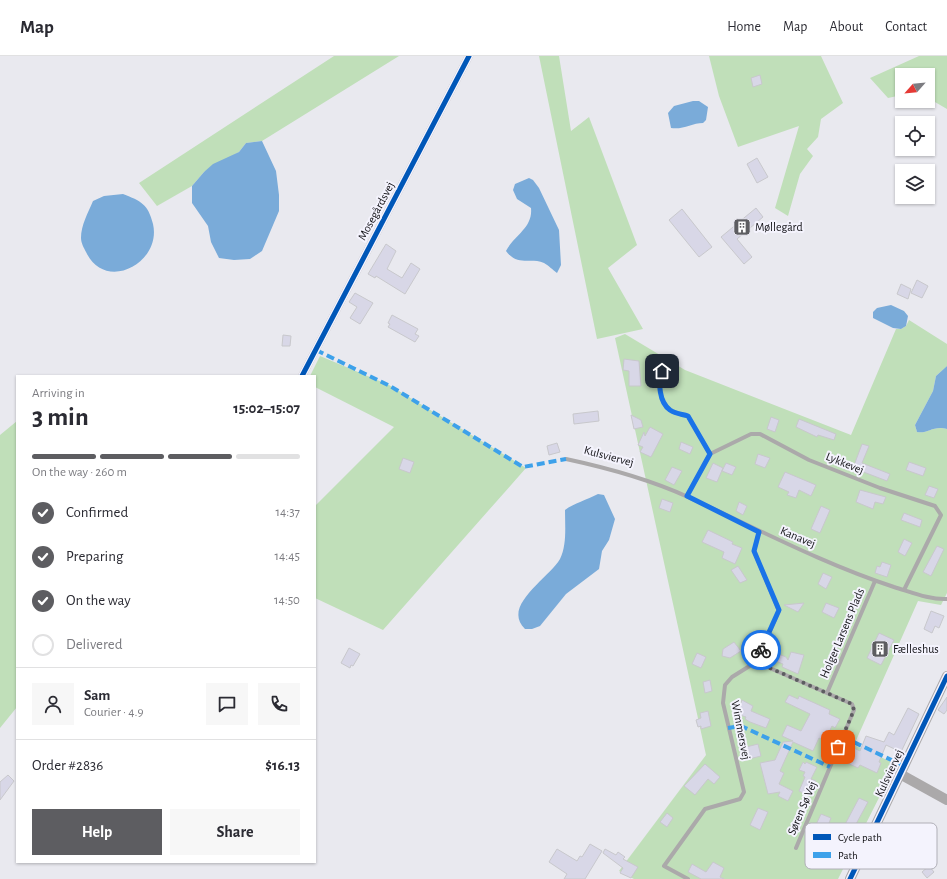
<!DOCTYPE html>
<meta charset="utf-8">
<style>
body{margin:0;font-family:"Alegreya Sans",sans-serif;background:#f7f7f7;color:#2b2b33;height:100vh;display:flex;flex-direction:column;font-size:15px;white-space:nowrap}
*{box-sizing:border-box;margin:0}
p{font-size:13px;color:#7c7c81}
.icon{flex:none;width:22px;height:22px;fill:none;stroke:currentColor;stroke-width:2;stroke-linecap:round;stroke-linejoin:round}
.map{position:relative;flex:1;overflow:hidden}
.drawer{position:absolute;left:16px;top:319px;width:300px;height:488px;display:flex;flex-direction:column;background:#fff;border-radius:0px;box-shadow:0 1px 3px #0004}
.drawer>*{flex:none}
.needle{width:26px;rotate:243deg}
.buttons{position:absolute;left:895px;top:12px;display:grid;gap:8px}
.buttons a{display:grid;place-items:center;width:40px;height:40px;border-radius:0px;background:#fff;box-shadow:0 1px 3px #0004;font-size:20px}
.pin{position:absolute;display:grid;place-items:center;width:34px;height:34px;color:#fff;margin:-17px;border-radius:8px;box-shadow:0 2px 6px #0006}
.courier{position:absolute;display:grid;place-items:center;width:40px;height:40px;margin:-20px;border:3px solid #1a73e8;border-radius:50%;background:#fff;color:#222;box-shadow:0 1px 5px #0007}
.overview em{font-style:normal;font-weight:700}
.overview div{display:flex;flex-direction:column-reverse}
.overview{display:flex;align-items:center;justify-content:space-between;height:68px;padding:0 16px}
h1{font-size:26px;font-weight:700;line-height:30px}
.bar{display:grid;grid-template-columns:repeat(4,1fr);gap:6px 4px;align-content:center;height:48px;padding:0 16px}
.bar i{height:5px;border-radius:3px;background:#e1e1e2}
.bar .current{background:#5d5d61}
.bar p{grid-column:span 4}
.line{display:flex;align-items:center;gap:10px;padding:0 16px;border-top:1px solid #e1e1e2}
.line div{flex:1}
.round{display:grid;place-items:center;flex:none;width:42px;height:42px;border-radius:0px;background:#f7f7f7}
ol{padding:0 16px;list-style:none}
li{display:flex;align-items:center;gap:12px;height:44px}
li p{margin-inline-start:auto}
li .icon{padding:4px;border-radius:50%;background:#5d5d61;color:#fff;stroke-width:4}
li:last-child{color:#7c7c81}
li i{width:22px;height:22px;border:2px solid #e1e1e2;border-radius:50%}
.action{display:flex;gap:8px;margin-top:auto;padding:8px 16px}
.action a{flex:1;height:46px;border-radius:0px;background:#5d5d61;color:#fff;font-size:16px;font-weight:700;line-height:46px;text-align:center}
.action a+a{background:#f7f7f7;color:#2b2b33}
header{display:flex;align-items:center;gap:24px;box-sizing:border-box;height:56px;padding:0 20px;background:#fff;border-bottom:1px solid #e1e1e2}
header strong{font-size:19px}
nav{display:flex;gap:22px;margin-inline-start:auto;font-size:14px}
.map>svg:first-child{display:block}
.green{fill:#c0dfb9}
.water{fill:#7aabd9}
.building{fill:#d8d7e7;stroke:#c8c8cc}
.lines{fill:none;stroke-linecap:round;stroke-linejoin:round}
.service{stroke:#aba9aa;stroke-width:4}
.minor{stroke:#aba9aa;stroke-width:8}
.tertiary{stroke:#aba9aa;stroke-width:10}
.quiet{stroke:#3da1ea;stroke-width:4;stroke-dasharray:8 4;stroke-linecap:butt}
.cycleway-casing{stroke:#f4f3fd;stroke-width:8}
.cycleway{stroke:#0057b8;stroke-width:5}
.done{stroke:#5d5d61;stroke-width:4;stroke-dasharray:0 7.2}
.route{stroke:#1a73e8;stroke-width:5}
.labels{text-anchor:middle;stroke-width:4;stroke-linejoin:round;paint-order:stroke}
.street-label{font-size:12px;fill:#111115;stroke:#f4f3fd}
.poi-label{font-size:12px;fill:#111115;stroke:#f4f3fd;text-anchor:start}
.key{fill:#f4f3fd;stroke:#b0afb7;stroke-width:1}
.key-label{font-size:11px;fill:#111115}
</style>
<header>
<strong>Map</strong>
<nav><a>Home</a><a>Map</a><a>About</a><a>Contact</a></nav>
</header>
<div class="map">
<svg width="947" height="823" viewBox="0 0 947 823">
<rect width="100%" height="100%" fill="#e9e9ef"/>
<path class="green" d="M334,0H399L262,85L246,87L239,96L204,116L192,130L157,150L139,127Z
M539,0H559L571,75L589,61L637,189L608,212L643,273L597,283Z
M709,0H821L843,47L821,63L818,81L807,93L813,100L800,118L788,160L775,152L799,70L738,91L719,40Z
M919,0H947V53L928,42V19H902V39L888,42L870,22Z
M909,264L947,288V310L936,320L933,335L915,369L917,376C928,378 933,369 947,373V537L941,549L918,545L854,689L896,708L838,823H634L619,815L706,699L615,282L625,278L685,314L851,379L896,273H901L906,270Z
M320,300L389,329L526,412L383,574L315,542V450L394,371L315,331V320H310Z
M17,365V651L0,672V379Z"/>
<path class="water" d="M693,45H699L708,51L706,64L703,67C692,67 683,74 671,72L668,57L674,50Z
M262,85L276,115L279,139V155L262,195L250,203L234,204L219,202L211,186L208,170L192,147V130L204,116L213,108L239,96L246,87Z
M529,122L533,124L539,132L559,174L561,209L557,217C553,214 548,209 544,207C530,201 518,211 506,195C514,179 533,172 531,152L517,143L513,134L515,128Z
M123,138C141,145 148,148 153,168C162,207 105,237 86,196C84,192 81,187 81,182C81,169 88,157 93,145L104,140Z
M891,249L904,255L908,260L906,270L901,273L893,272L873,262V256L877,252Z
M947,310V373C933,369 928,378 917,376L915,369L933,335L936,320Z
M598,438L604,439L615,463L609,484L602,495L599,513L566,538L540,570L532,573H525C501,550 549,522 560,503C567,489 565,470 565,454C574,447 587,444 598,438Z"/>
<path class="building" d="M760,19L762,28L753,31L751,22Z
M757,102L768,121L757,127L747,108Z
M756,152L763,161L737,183L752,201L744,208L721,181Z
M682,153L712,191L699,201L669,164Z
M386,188L396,195L387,213L402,222L411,207L420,213L405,238L376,220L375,222L368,218Z
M917,224L928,230L922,242L911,237Z
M901,228L911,233L908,243L897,238Z
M355,237L373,247L360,268L350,262L357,251L349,246Z
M392,259L418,273L415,278L419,280L415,286L388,271L390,268L388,267Z
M283,279L291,280L290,290H282Z
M624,303L639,305L641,330H629V315L623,314Z
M598,355L599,365L574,368L573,358Z
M631,359L641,364L643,371L634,373Z
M771,361L779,364L775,376L767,373Z
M799,363L836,378L834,384L818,379L817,381L796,371Z
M650,371L663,378L651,401L640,396L643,391L638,389L644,376L645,380Z
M681,386L693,391L690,398L679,393Z
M557,387L560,396L549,399L547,390Z
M862,388L869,390L862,407L890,418L887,425L853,412Z
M758,398L770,402L765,412L755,408Z
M403,402L414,406L410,417L399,413Z
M909,406L926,412L923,420L906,414Z
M713,407L723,412L717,426L706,422Z
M726,407L736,411L732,419L722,415Z
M672,411L682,415L674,429L665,424Z
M785,416L816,429L811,440L799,434L796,442L787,439L789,436L778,431Z
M929,430L938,433L934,442L925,439Z
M860,434L886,441L883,448L875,446L873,453L856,446Z
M662,443L673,447L670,456L659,452Z
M739,446L747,450L743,459L736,455Z
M821,450L830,454L820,477L811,473Z
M904,457L922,464L920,471L901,464Z
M708,474L733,486L732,488L742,492L735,508L722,502L724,496L702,486Z
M904,483L912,487L905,500L898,496Z
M937,490L944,493L931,520L923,516Z
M882,506L891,509L887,521L875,517L877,510L880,511Z
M738,510L747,524L740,527L731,514Z
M823,517L832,521L826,533L818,528Z
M804,547L798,556L784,549Z
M826,547L839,552L834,562L822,556Z
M931,555L944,560L939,572L935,570L932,577L924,573Z
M879,577L894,584L881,609L867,602Z
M734,586L741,595L730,602L722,600L723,593Z
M349,592L360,598L353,610L351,609L350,612L341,607Z
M791,596L804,599L798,618L782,611L783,608L773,604L776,597L786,601L788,604Z
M697,597L706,601L701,612L692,608Z
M710,624L712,635L705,637L703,626Z
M789,639L798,643L799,640L830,654L829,658L840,663L835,672L832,670L825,685L819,682L813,695L793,686L780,715L784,717L779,728L793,735L788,745L778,740L780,736L768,738L760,707L775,704L783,686L793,685L782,680L787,669L801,675L810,658L785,646Z
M947,641V654L944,658L938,654Z
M742,644L753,650L751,655L770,663L766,672L750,666L745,663L746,661L737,658Z
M908,652L919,658L901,696L886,689L879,706L881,707L877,717L860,709L858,712L847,707L854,692L860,695L866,680L884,686L889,676L894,679Z
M708,655L711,670L701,673V670L698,671L696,664L701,662L700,657Z
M758,688L761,700L745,704L742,692Z
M803,706L805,708L806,706L817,711L811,723L816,725L812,733L808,731L805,738L799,735L805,721L803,720L805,716L799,714Z
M705,708L720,721L714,728L708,723L695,739L684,730Z
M8,719L14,725L0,744V726Z
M859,742L868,746L843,792L847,794L843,801L831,795Z
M758,752L768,756L760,774L750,769Z
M667,757L673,762L667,771L660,766Z
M821,758L831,762L824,780L813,775Z
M590,788L602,795L585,823H564L567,818L549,806L557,793L577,805L580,800L582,801Z
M605,793L616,799L618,796L625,801L623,803L638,811L631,822L620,817L623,812L603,797Z
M713,806L724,812L720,821L724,823H701L688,816L692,808L706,816Z
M929,810L934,816L927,822L922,816Z"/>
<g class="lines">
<path class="service" d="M662,315C658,327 659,346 670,354C676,358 682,358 688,360L710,398
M566,403C608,412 649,423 688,441C756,472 823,508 894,531C911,536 930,544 947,543
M687,440L710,398L751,378H760L809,404L880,432L935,450L941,459L904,534
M756,606L852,648L854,654L796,792
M827,637L875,525
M688,823L664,810L705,753L740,743L744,736L723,647L725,629L732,621L756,606L779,555L754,495L759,476"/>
<path class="minor" d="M302,320L469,0"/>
<path class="tertiary" d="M900,718L947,744
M850,823L947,620"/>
<path class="quiet" d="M316,294L390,330L523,411L566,403
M728,672L741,670L830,711
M843,681L904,710"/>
<defs>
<path id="cycleway" d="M302,320L469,0
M850,823L947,620"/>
</defs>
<use href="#cycleway" class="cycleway-casing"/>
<use href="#cycleway" class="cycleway"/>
</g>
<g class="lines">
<path class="done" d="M761,594L756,606L852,648L854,654L838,691"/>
<path class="route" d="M662,315C658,327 659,346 670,354C676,358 682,358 688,360L710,398L687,440L759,476L754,495L779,554L761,594"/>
</g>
<defs>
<symbol id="building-square" viewBox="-11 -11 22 22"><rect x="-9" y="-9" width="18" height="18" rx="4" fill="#5d5d61" stroke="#f4f3fd"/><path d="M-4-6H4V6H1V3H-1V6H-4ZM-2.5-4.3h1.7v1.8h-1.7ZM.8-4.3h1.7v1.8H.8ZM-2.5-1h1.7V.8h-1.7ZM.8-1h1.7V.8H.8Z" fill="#fff"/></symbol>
</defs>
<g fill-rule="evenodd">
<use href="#building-square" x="732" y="161" width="20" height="20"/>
<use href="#building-square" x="870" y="583" width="20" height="20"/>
</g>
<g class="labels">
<g class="street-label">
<text transform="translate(376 155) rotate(-62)" y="4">Mosegårdsvej</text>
<text transform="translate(609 400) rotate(15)" y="4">Kulsviervej</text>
<text transform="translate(845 407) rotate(22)" y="4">Lykkevej</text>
<text transform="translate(798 481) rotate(23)" y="4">Kanavej</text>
<text transform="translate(842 577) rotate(-67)" y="4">Holger Larsens Plads</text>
<text transform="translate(741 674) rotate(79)" y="4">Wimmersvej</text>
<text transform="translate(889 717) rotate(-65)" y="4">Kulsviervej</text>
<text transform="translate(802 752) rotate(-67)" y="4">Søren Sø Vej</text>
</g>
<g class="poi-label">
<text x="755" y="175">Møllegård</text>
<text x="893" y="597">Fælleshus</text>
</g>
</g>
<rect x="805" y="767" width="132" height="46" rx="6" class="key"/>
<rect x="813" y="778" width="18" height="6" fill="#0057b8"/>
<rect x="813" y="796" width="18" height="6" fill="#3da1ea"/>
<g class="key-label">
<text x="838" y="785">Cycle path</text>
<text x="838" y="803">Path</text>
</g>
</svg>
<div class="buttons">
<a><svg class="needle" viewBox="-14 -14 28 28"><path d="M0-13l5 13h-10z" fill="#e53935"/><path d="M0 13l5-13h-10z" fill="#7c7c81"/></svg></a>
<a><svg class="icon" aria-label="locate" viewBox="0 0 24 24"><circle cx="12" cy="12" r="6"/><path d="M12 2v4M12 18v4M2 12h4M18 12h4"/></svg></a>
<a><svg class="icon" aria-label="layers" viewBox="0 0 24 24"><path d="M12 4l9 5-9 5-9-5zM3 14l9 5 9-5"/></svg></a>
</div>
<div class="pin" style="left:838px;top:691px;background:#ea580c"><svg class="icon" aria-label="bag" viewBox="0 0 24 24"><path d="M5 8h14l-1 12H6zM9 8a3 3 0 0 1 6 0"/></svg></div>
<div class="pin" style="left:662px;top:315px;background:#1f2937"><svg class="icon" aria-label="home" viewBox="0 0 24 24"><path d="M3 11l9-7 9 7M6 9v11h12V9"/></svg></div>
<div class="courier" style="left:761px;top:594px"><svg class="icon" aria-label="bike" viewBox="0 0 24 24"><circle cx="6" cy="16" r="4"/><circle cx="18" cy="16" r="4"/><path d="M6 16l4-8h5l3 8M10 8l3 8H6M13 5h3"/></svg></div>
<section class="drawer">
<div class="overview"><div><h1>3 min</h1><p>Arriving in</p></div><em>15:02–15:07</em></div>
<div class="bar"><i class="current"></i><i class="current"></i><i class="current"></i><i></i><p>On the way · 260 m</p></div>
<ol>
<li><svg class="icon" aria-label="check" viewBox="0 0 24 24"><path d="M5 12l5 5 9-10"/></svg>Confirmed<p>14:37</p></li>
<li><svg class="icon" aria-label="check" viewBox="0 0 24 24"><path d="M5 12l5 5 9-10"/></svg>Preparing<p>14:45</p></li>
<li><svg class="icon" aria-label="check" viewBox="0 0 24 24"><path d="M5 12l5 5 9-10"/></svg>On the way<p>14:50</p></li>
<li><i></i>Delivered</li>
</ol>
<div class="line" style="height:72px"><a class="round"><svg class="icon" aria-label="person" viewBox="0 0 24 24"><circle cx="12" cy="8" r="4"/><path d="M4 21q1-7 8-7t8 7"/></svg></a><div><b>Sam</b><p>Courier · 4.9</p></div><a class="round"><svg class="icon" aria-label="chat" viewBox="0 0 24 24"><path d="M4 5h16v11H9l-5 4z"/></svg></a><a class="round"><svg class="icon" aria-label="phone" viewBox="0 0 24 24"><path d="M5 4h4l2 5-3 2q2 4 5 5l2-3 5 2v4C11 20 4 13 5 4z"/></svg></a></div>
<div class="line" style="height:52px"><div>Order #2836</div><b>$16.13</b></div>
<div class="action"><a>Help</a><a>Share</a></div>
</section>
</div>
